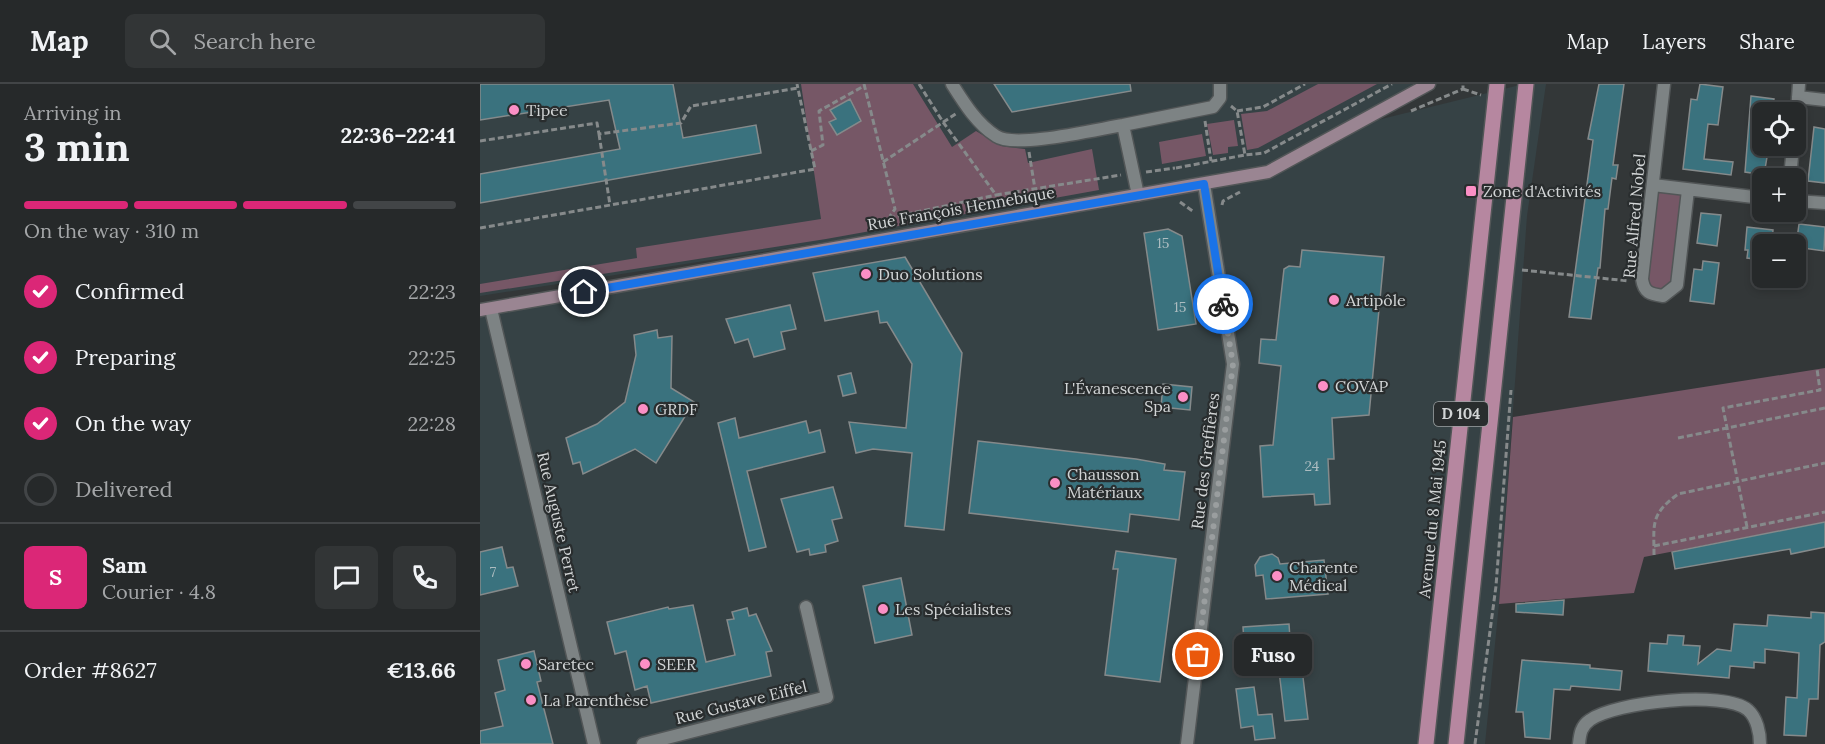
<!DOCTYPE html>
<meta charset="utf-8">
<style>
body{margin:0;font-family:Lora,serif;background:#323536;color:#f1f3f6;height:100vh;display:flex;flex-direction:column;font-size:22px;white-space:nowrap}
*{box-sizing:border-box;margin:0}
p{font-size:20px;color:#a4a6a8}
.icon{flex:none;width:33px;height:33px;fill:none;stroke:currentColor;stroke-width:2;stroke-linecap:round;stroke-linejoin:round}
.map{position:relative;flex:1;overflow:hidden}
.panel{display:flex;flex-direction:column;background:#26292a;width:480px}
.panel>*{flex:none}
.controls{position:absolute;left:1272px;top:18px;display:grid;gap:12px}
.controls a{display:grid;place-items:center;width:54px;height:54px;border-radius:9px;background:#26292a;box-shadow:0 3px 9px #0003,0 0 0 2px #424547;font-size:30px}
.pin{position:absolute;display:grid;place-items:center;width:51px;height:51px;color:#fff;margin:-26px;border:3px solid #fff;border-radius:50%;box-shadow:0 2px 6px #0007}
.courier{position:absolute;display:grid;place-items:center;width:60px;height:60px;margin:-30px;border:4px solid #1a73e8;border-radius:50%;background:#fff;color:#222;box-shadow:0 2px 8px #0007}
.bubble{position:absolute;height:42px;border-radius:9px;background:#26292a;box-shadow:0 3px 9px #0003,0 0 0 2px #424547;font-size:20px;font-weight:700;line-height:42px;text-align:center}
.summary em{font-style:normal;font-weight:700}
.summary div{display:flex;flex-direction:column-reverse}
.summary{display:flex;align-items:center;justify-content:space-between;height:102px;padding:0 24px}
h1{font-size:39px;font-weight:700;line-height:45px}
.bar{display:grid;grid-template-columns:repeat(4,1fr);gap:9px 6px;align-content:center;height:72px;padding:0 24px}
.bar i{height:8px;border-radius:4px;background:#424547}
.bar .active{background:#db2777}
.bar p{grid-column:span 4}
.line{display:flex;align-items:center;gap:15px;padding:0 24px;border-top:2px solid #424547}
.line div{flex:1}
.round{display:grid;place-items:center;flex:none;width:63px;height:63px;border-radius:9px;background:#323536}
ol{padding:0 24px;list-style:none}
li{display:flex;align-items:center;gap:18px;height:66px}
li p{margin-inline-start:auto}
li .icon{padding:6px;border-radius:50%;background:#db2777;color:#fff;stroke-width:4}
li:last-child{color:#a4a6a8}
li i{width:33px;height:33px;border:3px solid #424547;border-radius:50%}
header{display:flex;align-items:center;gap:36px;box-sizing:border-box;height:84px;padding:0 30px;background:#26292a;border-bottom:2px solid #424547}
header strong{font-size:28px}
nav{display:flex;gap:33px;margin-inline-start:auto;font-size:21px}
.search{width:420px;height:54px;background:#323536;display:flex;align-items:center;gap:15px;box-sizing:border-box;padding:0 21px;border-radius:9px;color:#a4a6a8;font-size:22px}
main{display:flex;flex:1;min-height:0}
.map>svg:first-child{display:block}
.built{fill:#364245}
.green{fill:#765766}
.building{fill:#3a727e;stroke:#858a8b;stroke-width:1.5}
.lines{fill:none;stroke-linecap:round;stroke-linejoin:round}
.street-casing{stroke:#525657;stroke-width:15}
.secondary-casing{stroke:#525657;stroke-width:15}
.primary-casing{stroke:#525657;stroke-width:18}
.path{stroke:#868a8b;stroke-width:3;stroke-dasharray:6 3;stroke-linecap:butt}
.street{stroke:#7d8384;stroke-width:12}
.secondary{stroke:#9a8592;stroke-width:12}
.primary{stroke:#b687a0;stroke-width:15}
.done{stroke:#9a9e9f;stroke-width:6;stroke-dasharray:0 10.8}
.route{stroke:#1a73e8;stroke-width:8}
.poi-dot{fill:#fb8fc5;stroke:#292d2e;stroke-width:2}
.labels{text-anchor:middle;stroke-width:4.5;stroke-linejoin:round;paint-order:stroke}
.number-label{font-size:14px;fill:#acbcc0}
.shield{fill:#292d2e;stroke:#9fa3a4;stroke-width:1.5}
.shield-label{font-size:15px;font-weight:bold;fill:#d2d5d6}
.poi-label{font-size:16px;fill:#d2d5d6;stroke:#292d2e;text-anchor:start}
.street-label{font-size:16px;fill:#d2d5d6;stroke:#292d2e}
</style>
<header>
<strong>Map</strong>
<div class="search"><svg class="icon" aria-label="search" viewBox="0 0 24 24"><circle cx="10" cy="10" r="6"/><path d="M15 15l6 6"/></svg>Search here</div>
<nav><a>Map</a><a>Layers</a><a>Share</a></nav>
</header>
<main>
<section class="panel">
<div class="summary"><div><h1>3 min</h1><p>Arriving in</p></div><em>22:36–22:41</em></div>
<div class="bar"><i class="active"></i><i class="active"></i><i class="active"></i><i></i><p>On the way · 310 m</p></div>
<ol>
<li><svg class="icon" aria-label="check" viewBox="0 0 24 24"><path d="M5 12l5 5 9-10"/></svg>Confirmed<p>22:23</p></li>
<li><svg class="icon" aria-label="check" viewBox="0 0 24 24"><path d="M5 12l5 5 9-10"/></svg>Preparing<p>22:25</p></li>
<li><svg class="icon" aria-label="check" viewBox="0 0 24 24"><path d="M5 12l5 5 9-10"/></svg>On the way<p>22:28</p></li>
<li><i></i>Delivered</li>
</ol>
<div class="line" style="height:108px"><b class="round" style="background:#db2777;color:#fff">S</b><div><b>Sam</b><p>Courier · 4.8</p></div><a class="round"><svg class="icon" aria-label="chat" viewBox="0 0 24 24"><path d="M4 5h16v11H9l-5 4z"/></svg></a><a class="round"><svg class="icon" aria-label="phone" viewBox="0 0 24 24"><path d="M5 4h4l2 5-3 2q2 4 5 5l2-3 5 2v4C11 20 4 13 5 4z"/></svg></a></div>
<div class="line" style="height:78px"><div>Order #8627</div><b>€13.66</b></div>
</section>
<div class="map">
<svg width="1345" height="660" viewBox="0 0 1345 660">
<rect width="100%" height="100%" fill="#333738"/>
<path class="built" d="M0,0H933L873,42L1044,0H1066L1047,132L1019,520L1005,660H0V225L749,95L0,212Z"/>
<path class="green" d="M321,0H433L472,63L496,47L521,62L545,65L548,79L612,65L619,106L346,155L0,209V200L157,174L156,164L341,135Z
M838,0H897L778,64L767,66L761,30L787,27Z
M754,36L758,62L748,63V69L733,71L727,40Z
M722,50L726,72L682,80L679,58Z
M1173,101L1208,106L1190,209L1164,205Z
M1345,284V438L1164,473L1154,509L1019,520L1033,333Z"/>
<path class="building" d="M0,0H193L203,54L276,41L281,69L0,119V90L140,65L129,16L0,36Z
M514,0H650L651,7L532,28Z
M1119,0H1144L1133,81H1138L1136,95L1132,94L1128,125H1125L1120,184H1118L1111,235L1089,233L1113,56L1108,55Z
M1220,0L1243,3L1238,41L1228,40L1224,75L1253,78L1251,91L1203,85L1211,15L1217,16Z
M1271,12L1294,15L1292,28H1282V66L1288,67L1284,91L1265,88Z
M370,15L381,37L357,51L349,38L356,35L350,26Z
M1334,43L1345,45V99L1328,97Z
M1221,129L1241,131L1237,162L1217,159Z
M1319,140L1345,143L1344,167L1316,163Z
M1267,143L1293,146L1292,160H1282V176L1267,174L1268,166H1265Z
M688,145L702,152L716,240L678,246L664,149Z
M822,166L904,173L889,331L852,334L854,375H848L850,420L835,421L834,410L783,413L780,362L793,361L801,282L779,279L781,255L796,256L804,185L809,182L820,183Z
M425,173L482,269L464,446L425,442L432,369L393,365L376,369L369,338L426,344L432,280L407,238L400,239L398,227L345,237L333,189Z
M1223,177L1239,179L1234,220L1210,217L1214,185L1222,186Z
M310,221L316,245L301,248L305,265L274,273L268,255L255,259L246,235Z
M177,246L178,254L192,252L191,304L214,318L176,379L155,365L103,390L100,378L93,380L86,354L117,340L145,318L156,271L154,251Z
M371,289L376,309L363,312L358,292Z
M683,300L712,303L710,326L681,323Z
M255,334L259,354L326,337L329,349L340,346L345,368L267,387L286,463L269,467L238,339Z
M498,357L656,375L685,380L684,386L705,388L699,436L650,430L648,448L489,429Z
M353,403L362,434L352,436L358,457L345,461L346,468L330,471L329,465L317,468L301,415Z
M1345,438V463L1311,470L1310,465L1195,485L1192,468Z
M22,463L27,484L33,483L38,502L0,511V468Z
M636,467L696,475L680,598L625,591L638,485H633Z
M792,470L798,474L800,480L844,476L848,510L786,515L783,491L776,492L775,481L780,473Z
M421,494L432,551L395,559L383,502Z
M1084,516L1083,531L1036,528V520Z
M213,521L226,578L255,571L247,536L254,535L252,528L267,524L269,532L276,530L292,567L286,568L291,592L171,619L167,602L155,606L146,567L135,570L127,538L188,523L189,525Z
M1331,528L1345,529V558L1340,561L1338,615H1329L1326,652L1304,651L1306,613L1317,614L1319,569L1285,565V579L1274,578V584L1250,582L1249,594L1168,587L1170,559L1187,560L1188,551L1204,552L1203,561L1220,562L1218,580L1237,565L1251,567L1254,540L1287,542L1288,531L1331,534Z
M809,540L811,569L828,568L829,584L822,585L828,635L805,637L799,587L766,590L763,543Z
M54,567L61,597L57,598L73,660H0V647L23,642L15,609L25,606L18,576Z
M1042,576L1110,581V584L1142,587L1140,606L1091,602L1090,606L1074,605L1070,655L1045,653L1043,628H1036Z
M774,603L778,631L792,630L795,654L775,656L773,642L761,644L756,605Z"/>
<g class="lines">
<defs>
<path id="street" d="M472,0C484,19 497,40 516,52C535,65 618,45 643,41
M1184,0L1162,195C1164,209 1170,210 1183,212L1197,201L1208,106
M1318,13L1345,16
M1316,42L1319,0
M1310,94L1313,62
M1173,101L1282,114
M658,111L643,41L733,23L740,14V0
M1316,117L1345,119
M11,225L114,660
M163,660L347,613L326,523
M707,660L753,280L724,100
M1099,660C1100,650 1101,642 1110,636C1135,618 1244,606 1268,626C1277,634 1280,649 1280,660"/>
<path id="secondary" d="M0,226L788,88L949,0"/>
<path id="primary" d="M946,660L1017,0
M976,660L1046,0"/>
</defs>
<use href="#street" class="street-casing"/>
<use href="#secondary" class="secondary-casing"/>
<use href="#primary" class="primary-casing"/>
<path class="path" d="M384,0L415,125L410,132
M439,0L463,38L516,111L641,91
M983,5L1001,11
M751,22L757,27L765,71L784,69L912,0
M757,27L783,23L825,0
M931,27L983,5V0
M725,37L731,77
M119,50L130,121
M0,57L117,39L119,50L201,39L211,22L318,4
M331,67L343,61L339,27L384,2
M549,68L555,105
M403,78L477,29
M696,84L765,71
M666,88L695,84
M700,118L714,128
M742,121L743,117L760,108
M408,143L409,134L516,111
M0,144L335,85L317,0
M1042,186L1149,197
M1198,354L1345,324
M1267,443L1243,324L1340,306L1337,285
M1174,462L1345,428
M1174,471C1174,439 1170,431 1198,410L1345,379
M995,660L1016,502L1031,306"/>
<use href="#street" class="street"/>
<use href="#secondary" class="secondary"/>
<use href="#primary" class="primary"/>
</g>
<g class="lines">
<path class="done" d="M718,571L753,280L743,220"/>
<path class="route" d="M104,208L724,100L743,220"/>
</g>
<g class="poi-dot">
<circle cx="34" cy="26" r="6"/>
<rect x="985" y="101" width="12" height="12" rx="3"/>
<circle cx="386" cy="190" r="6"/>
<circle cx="854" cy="216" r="6"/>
<circle cx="843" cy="302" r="6"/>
<circle cx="703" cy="313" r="6"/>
<circle cx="163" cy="325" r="6"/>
<circle cx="575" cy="399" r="6"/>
<circle cx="797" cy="492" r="6"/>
<circle cx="403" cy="525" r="6"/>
<circle cx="46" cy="580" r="6"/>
<circle cx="165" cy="580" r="6"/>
<circle cx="51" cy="616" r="6"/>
</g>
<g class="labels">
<g class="number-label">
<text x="683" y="164">15</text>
<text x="700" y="228">15</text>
<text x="832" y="387">24</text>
<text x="13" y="493">7</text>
</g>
<rect class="shield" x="954" y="318" width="54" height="24" rx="4.5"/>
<g class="shield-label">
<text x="981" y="335">D 104</text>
</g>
<g class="poi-label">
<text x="46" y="32">Tipee</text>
<text x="1003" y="113">Zone d'Activités</text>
<text x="398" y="196">Duo Solutions</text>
<text x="866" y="222">Artipôle</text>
<text x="855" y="308">COVAP</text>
<text x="691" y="310" text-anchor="end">L'Évanescence<tspan x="691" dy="18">Spa</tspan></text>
<text x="175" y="331">GRDF</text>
<text x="587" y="396">Chausson<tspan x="587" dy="18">Matériaux</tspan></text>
<text x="809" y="489">Charente<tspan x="809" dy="18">Médical</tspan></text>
<text x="415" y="531">Les Spécialistes</text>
<text x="58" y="586">Saretec</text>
<text x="177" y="586">SEER</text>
<text x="63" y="622">La Parenthèse</text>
</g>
<g class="street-label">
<text transform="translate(481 124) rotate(-10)" y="6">Rue François Hennebique</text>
<text transform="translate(1154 132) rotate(-85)" y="6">Rue Alfred Nobel</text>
<text transform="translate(725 377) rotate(-83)" y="6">Rue des Greffières</text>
<text transform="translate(952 435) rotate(-84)" y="6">Avenue du 8 Mai 1945</text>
<text transform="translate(79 438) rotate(77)" y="6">Rue Auguste Perret</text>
<text transform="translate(261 618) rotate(-14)" y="6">Rue Gustave Eiffel</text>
</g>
</g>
</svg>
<div class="controls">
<a><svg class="icon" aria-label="locate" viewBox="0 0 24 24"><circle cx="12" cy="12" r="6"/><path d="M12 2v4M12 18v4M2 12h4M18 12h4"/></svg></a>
<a>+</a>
<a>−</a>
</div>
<div class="pin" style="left:718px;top:571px;background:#ea580c"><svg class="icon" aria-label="bag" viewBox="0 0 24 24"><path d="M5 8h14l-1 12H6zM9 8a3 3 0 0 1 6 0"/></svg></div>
<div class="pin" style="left:104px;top:208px;background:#1f2937"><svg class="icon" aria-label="home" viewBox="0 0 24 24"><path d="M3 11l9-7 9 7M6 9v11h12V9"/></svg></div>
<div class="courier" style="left:743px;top:220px"><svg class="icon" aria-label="bike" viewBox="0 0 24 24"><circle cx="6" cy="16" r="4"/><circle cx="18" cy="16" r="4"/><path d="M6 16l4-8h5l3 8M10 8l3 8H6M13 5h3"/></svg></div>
<div class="bubble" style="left:754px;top:550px;width:78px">Fuso</div>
</div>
</main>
